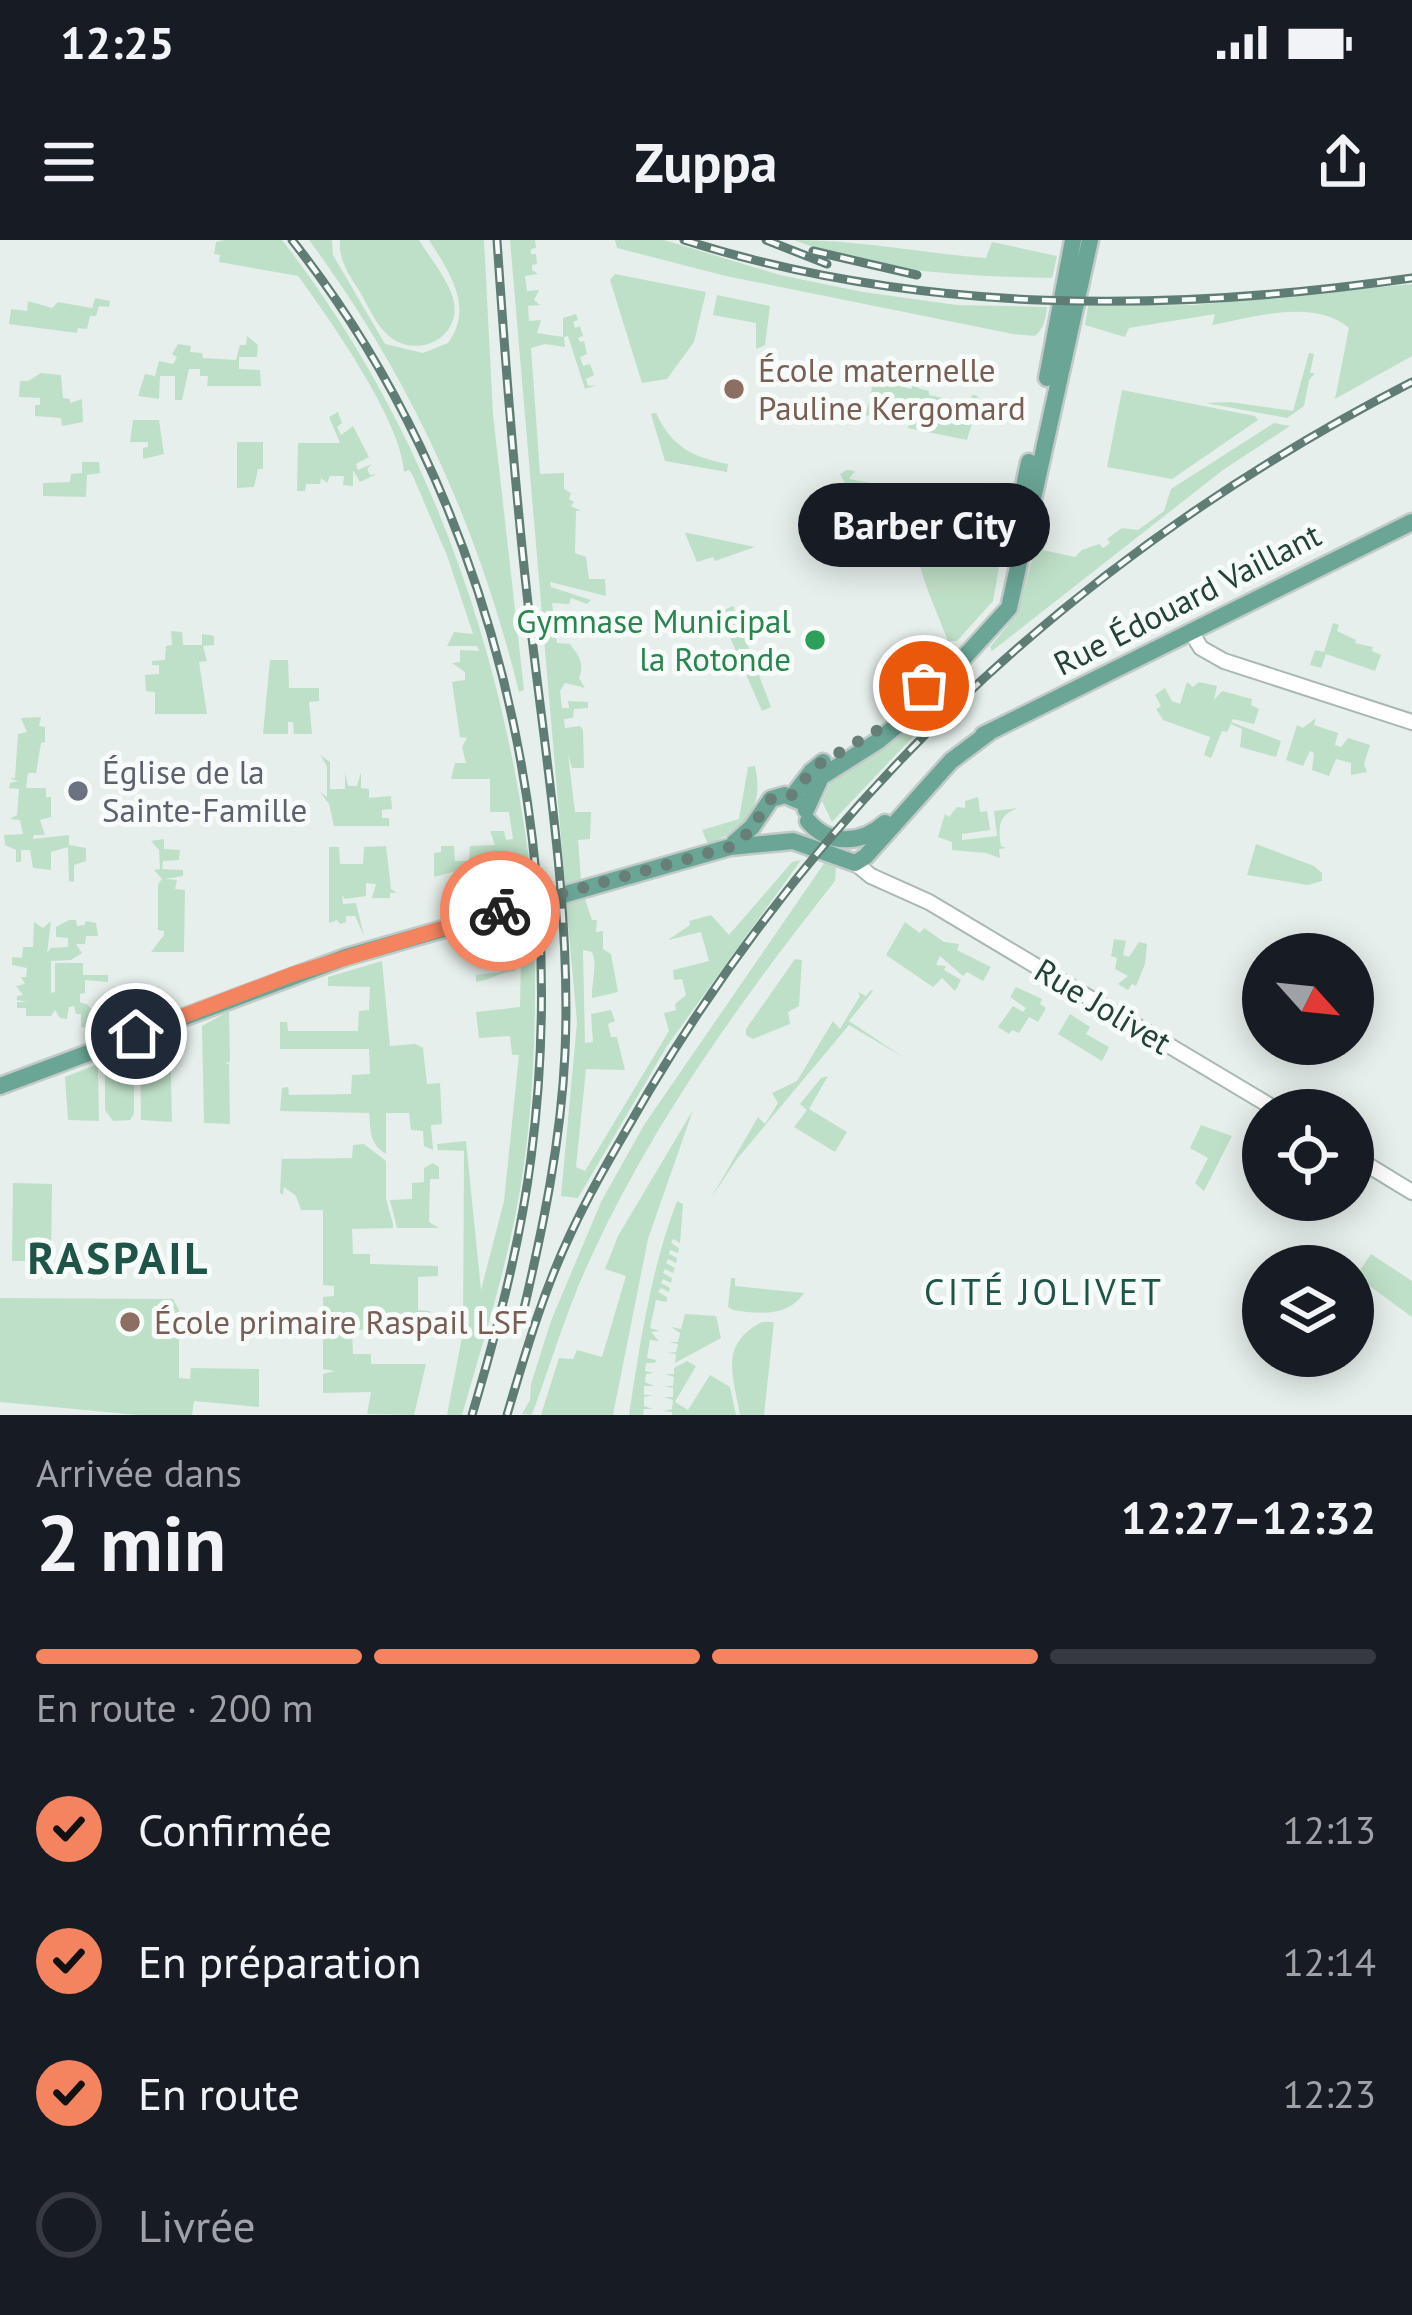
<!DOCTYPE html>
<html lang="fr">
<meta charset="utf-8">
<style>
body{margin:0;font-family:"PT Sans",sans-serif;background:#20242c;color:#f1f3f6;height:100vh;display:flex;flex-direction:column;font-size:45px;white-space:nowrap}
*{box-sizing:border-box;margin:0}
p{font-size:39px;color:#9ea1a6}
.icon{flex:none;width:66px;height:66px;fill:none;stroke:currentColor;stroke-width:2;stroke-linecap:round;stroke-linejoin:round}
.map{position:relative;height:1175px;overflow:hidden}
.side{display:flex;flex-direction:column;background:#171b24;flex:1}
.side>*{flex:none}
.needle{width:78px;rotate:117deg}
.fabs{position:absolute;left:1242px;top:693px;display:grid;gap:24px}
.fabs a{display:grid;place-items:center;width:132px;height:132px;border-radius:50%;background:#171b24;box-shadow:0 6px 30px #0003;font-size:60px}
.pin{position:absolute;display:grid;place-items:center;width:102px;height:102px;color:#fff;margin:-51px;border:6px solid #fff;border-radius:50%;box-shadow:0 3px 12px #0007}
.courier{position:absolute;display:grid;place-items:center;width:120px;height:120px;margin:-60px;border:9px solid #f4845f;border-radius:50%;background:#fff;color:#222;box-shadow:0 3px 15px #0007}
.bubble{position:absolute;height:84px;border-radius:42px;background:#171b24;box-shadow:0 6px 30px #0003;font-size:39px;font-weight:700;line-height:84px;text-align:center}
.headline em{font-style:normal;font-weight:700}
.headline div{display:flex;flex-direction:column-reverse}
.headline{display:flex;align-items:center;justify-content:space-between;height:204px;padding:0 36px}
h1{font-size:78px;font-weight:700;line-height:90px}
.bar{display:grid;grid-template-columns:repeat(4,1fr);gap:18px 12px;align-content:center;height:144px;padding:0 36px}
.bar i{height:15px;border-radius:9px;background:#363941}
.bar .on{background:#f4845f}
.bar p{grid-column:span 4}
ol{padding:0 36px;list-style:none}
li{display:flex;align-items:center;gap:36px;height:132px}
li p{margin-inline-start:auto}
li .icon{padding:12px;border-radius:50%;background:#f4845f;color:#111;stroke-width:4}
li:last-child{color:#9ea1a6}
li i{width:66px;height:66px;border:6px solid #363941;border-radius:50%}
.status{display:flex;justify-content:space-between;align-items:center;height:84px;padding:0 60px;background:#171b24;direction:ltr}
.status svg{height:33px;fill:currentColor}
header{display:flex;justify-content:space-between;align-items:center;height:156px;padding:0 36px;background:#171b24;font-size:54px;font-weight:700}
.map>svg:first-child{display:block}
.green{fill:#bfe0c8}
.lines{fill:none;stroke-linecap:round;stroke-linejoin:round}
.minor-casing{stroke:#a8b8b2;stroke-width:18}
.major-casing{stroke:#c2cac8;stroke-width:21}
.minor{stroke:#fff;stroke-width:14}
.major{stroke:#6aa596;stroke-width:16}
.rail-casing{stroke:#5f7d75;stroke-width:9}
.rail{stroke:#f7fbf9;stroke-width:4.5;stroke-dasharray:14;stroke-linecap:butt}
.done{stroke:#687f78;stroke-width:12;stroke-dasharray:0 21.6}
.route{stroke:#f4845f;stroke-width:15}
.education-dot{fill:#8d6e63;stroke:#f7fbf9;stroke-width:4.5}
.leisure-dot{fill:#2e9e5b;stroke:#f7fbf9;stroke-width:4.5}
.worship-dot{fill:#6b7280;stroke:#f7fbf9;stroke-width:4.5}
.labels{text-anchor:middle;stroke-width:10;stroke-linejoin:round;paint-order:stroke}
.education-label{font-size:33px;fill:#785e54;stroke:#f7fbf9;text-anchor:start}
.street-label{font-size:33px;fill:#24423a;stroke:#f7fbf9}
.leisure-label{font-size:33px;fill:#27864d;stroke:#f7fbf9;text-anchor:end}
.worship-label{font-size:33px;fill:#5b616d;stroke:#f7fbf9;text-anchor:start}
.neighbourhood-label{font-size:36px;letter-spacing:3px;fill:#1f5548;stroke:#f7fbf9}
.district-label{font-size:45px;font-weight:bold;letter-spacing:3px;fill:#1f5548;stroke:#f7fbf9}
</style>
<div class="status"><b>12:25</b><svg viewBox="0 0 49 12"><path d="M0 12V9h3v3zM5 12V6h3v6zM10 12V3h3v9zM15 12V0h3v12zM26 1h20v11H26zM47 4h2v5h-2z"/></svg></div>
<header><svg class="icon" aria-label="menu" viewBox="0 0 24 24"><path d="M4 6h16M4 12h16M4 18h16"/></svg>Zuppa<svg class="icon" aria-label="share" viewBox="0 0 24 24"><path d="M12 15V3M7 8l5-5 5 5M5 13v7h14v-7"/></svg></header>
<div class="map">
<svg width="1412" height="1175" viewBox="0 0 1412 1175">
<rect width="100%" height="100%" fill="#e6efeb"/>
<path class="green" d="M224,0H282C429,189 507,417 533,653L491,663L490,659L521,650L515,617L469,634L467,628L434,637V613L441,612V606H454L455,621H469L470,606L495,605L490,591H504L506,600L513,599L509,572H490V539H451L455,523H466L462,507L467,498L460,497L452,442L465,440V432L452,423L460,422V410L479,411L477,406H447L454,392L473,394L448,318L412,234L409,230L404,232C402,182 329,78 298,36L219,22L220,15L214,14L216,2Z
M309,0H332L333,15L385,104L423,113L448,103C474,67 450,33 429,0H484L493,174L524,450L519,452C478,286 411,138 309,0Z
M340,0H419C430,18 447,38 453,58C463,95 422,118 393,99C378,89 369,68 360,52C350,36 338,20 340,0Z
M510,0H535L536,8L531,9V14H536L537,24L532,25V30L538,34L525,36L527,51L539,50L534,60L540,65L528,66L529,81L541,80L537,93L563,97V78L576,74L578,80L573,82L575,88L580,86L583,96L578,98L580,102L584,101L587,114L580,117L583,126L590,124L594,135L586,139L588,146L597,145L585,149L568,96L564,97L565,107L545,104L531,108L540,234L564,233V249L571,253L569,259L574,262L571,266L581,271H576L575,313L586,317L589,339H605L606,356L550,342L551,347L591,360L587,364L571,358L569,364L552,363L554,379L580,385L571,384V397H556L557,403L570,404C578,415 585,422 579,438L585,448L565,443L560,451L562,468H569L568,461L588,462V468L574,469L573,478L564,479L565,488L580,486L583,490L584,528H572L568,514L575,572H591L590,599L578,600L581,640L565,644Z
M615,0H664L780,35L863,52L957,65L1047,67C1046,78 1044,89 1035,96L1013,94L726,36L617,8Z
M794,0C859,0 922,13 986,18L992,2L1057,16L1052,38C966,36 875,33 794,0Z
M615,34L706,52L694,102L667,139L642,143L610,40Z
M1412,44V116L1335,159L1349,88C1314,58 1253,77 1212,85L1215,74L1129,88L1125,97L1085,85L1088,66L1194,65Z
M717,55L770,66L765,105L756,109V83L713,75Z
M95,58L110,61L109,67L99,66L96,76H90L87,89L78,88L77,93L9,84L11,69L27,71L28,61L52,68L58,62L92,68Z
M247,96L258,105L257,117H239V129L260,130L261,146H207L208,136H200V129H189L182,160H175V136H160L159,159L138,156L145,134L155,136L159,121L173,124L177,117L172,114L178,104L191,106L190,112L202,113L203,118L236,120L240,105H246Z
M1309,113L1314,114L1310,133H1315L1309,140L1304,166L1287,178L1206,163L1230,162L1293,171Z
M41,133L61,135L63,158L70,159V163L82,159L83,182L62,186L61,178L35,176V165H40V158L19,157L20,141H28Z
M917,136L918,148L929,151V155L970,164L972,155L978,156L975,168L909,181L889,174L885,179L866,175L874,138L911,149Z
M1122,150L1255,176L1258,180L1172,239L1107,227Z
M338,172L342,183L337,187L341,195L353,186L369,217L356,224L358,230L372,224L367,229L370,235L377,234L360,242L353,230V246L343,245L344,236H330L327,243L321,238L320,244H306L305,251H297L298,203H340L329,177Z
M656,173C672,207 692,217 728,224L727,232L665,221L651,174Z
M975,173L967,200L908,188L909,184Z
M133,180H159L164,214L143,219V208L148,207V202H130Z
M1274,183L1290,186L1223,230L992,411L990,407L1018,373L1036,303L1048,302L1043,310L1075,317L1082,310L1099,304L1103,308L1110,303L1107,299L1122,288L1138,290L1164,271L1171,249Z
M237,202H263V229H258L254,247L237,248Z
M82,222H99L100,233L87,235L86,257L43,256V243L70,242L71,234L82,233Z
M847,230L855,231L849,239L994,267L991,277L847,247L840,234Z
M915,284L999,300L1003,304L993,361L957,401H948C936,369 910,315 915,284Z
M685,293H688L755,307L715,321L713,317L697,322Z
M733,366L771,467L762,471L722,379V371Z
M1333,383L1339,385L1337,391L1356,400L1355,403L1373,407L1372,411L1381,415L1375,431L1326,414L1321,428L1310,425L1315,410L1324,412Z
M171,391L182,392L183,405H202V394L214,396V405L203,406L207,421L199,422L207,474H155V452L146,451L145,435L159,434V425H152V421L165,420L166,406L172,405Z
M270,420H288L289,448H319V461L309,462L312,494H294L293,482H288V494H263Z
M1187,442L1193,447L1199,442L1217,446L1214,460L1222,451L1252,459L1251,465L1259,469L1254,484L1233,479L1231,482L1281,501L1276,517L1240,507L1242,489L1231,484L1227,492L1222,491L1211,518L1204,515L1210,497L1163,480L1156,469L1161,466L1155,455L1165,448L1172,461L1180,464Z
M41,477L39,486L45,487V502L41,503L36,533H28L26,548H46V557H51V577L40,580L45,595H34L33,599L69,595V605L86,608V621L74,625V642L69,641L68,607L51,612V630L33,628L30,610H21V622H16V610L5,605L4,595L23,594L20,580L10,579L17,575L19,549L9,548L10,543L18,541L9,538H15L18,494L27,492L21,478Z
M1316,478L1314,485L1338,493L1335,505L1341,507L1348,498L1370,505L1364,524L1367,532L1351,535V523L1336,519L1329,536L1312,530L1314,513L1310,511L1303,526L1286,520L1297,485L1303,488Z
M919,480L926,483L832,582L822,561L832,539L870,518Z
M320,515L330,522V549H345V532L348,546H357L361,532V548L369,549V558L391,556L392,569L382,570V578H389V586H334L329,564L320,552L327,557V526Z
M755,526C764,566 748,589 708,604L702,590L739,579L748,527Z
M978,557L980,572L987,571L990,590L962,594V600L997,596L994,571L1018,568C998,575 998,587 1001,606L1006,608L999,609L1000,618L986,613L952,610V602L938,597L945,574L949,577L957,567L965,568V561Z
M164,599V609L180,610L179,620L163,621L162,629L183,630V636L165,639L177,640L175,649L185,650L184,712H151L164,695V691L158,690V644L162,639L154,630L160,629L159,610L151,601Z
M1256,604L1314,626L1322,633V641L1308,645L1247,635Z
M386,606L391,649L397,653H390V658H372L376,644L366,643V656L345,659L342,655L343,664L356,663L364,696L355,676H346V682L340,684L337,680L329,683V607H339L340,624H363L364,607Z
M801,620L667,806L578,958L561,956L577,782L566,662L585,659L592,680H597L596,692L603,691V709L611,714L618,752L592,758C591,743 598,726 592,712L583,710L585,803L593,802L591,774L611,770L615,781L608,784L611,797H617L625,830L586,829L576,927L585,931L669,791L664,773L676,770L675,764L686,755L682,739L674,740L673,730L709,721L701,692L668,700L690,685L689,681L711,675L729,695L792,622Z
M825,622L836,628L835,641C744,756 655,879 593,1013C569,1063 553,1117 534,1169L531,1175L522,1174L530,1160L531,1144L551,1081L601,962L644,885Z
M527,673V682H534C537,791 534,899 509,1005C496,1062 478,1119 462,1175H447L463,1092L464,911L438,910L437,904L466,901L481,1050L504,961L519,815H512L510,796L479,798L476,772L520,767L521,717H516L515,731C500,732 492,740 476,742V735L500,732L499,701L516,697L514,682L506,680Z
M69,680H76L77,686L85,685V681L96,683L98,696H86L85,704H76L82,713L71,720L51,721V753L55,752V723H83V735H108V742L85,740V753L80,754V762L88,765L107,789L89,798L88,788L81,787V774H76L74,766L69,767L67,779L60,778L55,770L51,776H26V768H17V762H27L17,760V756L23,755L16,746L25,744L21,737H26L27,728L12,725V717L22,718L23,707H33L34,682L43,688L51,681L47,713L51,708L68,707V698L56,697V687Z
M905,682L920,693L924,688L944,702L959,704L957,710L991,727L983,741L967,732L963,736L940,716L936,725L946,726L944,730L961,740L955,751L942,738L933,747L886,715Z
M1114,699L1126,701L1123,715L1129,717L1139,702L1147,704L1145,724L1136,746L1132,744L1128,750L1118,744L1128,736L1115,729L1117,718L1111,716Z
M795,719L802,720L799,766L788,772L790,784L753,799L746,795V789Z
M382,721L390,806L415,804L423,808L427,844L440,843L442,884L431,885L433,910L424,906L423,891L411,890L409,873H386V914C369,903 371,892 369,873L280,871L282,848L288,847L289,855L351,854L352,835L370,834L369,809H280V782H287L288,791H358L359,771L369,770L370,747L328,746V737Z
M1016,747L1042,759L1040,764L1046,768L1038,782L1029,777L1019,793L1012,790L1009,794L998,787L1013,766L1023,772L1026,768L1010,757Z
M871,750L873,751L849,781L903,817L849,785L737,919L711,958L758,877L765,884L778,863L772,853L797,841L833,781L840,789L860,756L858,752L866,756Z
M229,771L230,822L225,823L229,824L230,884L204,883L202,786Z
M1070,774L1090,787L1086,794L1109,807L1102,821L1058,794Z
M170,797L172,882L141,880L140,808Z
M134,810V874L130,880L113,881L105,870V821Z
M98,824L99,881L68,880L65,837Z
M828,836L809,869L847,892L835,912L794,887L807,870L800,864L821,838Z
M693,870L648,999L613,1175H541L559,1118L573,1119L577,1110L602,1117L626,1036L605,1029L618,996Z
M1201,885L1232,896L1204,951L1195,943L1208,918L1190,908Z
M364,904L386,921V959L393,984V988L352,989L353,1014H370V1024L438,1026V1036L418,1037V1070L430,1071V1088L352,1090L353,1114H371V1124H426L414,1175L367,1174L371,1152L323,1153V1134L335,1131L323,1129V1057L334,1056V1046L323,1045V970H301L296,956L284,947L283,955L280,953L282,911V919L352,918L353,905Z
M433,923L439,927V939H430L429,982L439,988H397L390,960L412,959V943L424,942V928Z
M13,943L52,944L51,1021H12Z
M677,961L683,964L680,1003L673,999L671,1003L679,1008L678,1013L670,1010L669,1014L677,1018L676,1023L668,1019L666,1023L675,1028L673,1033L665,1029L663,1033L672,1038L671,1043L663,1039L661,1043L670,1048L669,1052L661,1048L658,1052L667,1057V1062L656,1060L650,1088L660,1091L651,1092L659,1101L650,1100L647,1118L656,1120L655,1123H646L645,1131L654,1133L646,1134L645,1142L654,1146H644V1155H653L644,1157V1166L653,1169H644L643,1175H629C640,1103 651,1029 677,961Z
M1371,1014L1412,1041V1077L1356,1036Z
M731,1038H735V1046L804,1053C788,1077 759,1074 733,1070L728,1067Z
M0,1058L173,1059L179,1070V1138L190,1139L191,1128L259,1129V1167L194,1161L192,1175H138L0,1162Z
M685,1074L716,1076L721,1098L675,1123L676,1114L667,1113L676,1112L678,1104L669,1102H678L680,1093L671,1087L681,1089Z
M762,1082H774L764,1175H740C733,1135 719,1104 762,1082Z
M687,1121L696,1126L675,1162L688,1170L710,1135L730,1147L736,1175H672V1172L663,1171L672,1169L673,1160L664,1157H673V1148L664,1146H673L674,1137L665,1134H674V1128Z"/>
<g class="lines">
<defs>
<path id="minor" d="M1191,392L1201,408L1224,421L1412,482
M855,623L871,636L929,662L1277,870
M1353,916L1412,952"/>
<path id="major" d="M1047,138L1073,0
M1016,285L1029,222
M983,495L1412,282
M792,557L811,532L823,522
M806,570L821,537L878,501L919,467L1009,368L1090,0
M808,581C829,606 862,604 885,583
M734,603L752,587L771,559L785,555L799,561
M0,846L346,717L730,607L793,601L855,623L865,617L951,521L991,491"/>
</defs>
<use href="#minor" class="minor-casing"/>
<use href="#major" class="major-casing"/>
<use href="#minor" class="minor"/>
<use href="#major" class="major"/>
<defs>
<path id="rail" d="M292,0C493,254 572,601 531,918C520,1005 497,1091 472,1175
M497,0C506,133 516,266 532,398C548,535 571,675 565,813C561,902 543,987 523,1073
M684,0C920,75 1169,73 1412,38
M766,0L827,24
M813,11L917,35
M507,1175C525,1114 543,1052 570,995C593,945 622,898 649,851C834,542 1092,306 1412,142"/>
</defs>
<use href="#rail" class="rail-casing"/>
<use href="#rail" class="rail"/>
</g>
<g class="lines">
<path class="done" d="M500,671L730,607L748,593L771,559L791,556L816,526L883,487L924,446"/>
<path class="route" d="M136,794L293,734L500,671"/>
</g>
<g class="education-dot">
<circle cx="734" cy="149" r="12"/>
<circle cx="130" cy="1082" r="12"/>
</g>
<circle class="leisure-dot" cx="815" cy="400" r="12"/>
<circle class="worship-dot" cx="78" cy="551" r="12"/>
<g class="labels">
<g class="education-label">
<text x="758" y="142">École maternelle<tspan x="758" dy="38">Pauline Kergomard</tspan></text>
<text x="154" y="1094">École primaire Raspail LSF</text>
</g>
<g class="street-label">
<text transform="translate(1187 359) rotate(-27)" y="12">Rue Édouard Vaillant</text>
<text transform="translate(1103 766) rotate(31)" y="12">Rue Jolivet</text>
</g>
<g class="leisure-label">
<text x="791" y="393">Gymnase Municipal<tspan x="791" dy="38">la Rotonde</tspan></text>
</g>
<g class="worship-label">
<text x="102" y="544">Église de la<tspan x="102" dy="38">Sainte-Famille</tspan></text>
</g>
<g class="neighbourhood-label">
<text x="1044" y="1065">CITÉ JOLIVET</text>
</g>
<g class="district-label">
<text x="119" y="1034">RASPAIL</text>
</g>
</g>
</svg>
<div class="fabs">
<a><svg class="needle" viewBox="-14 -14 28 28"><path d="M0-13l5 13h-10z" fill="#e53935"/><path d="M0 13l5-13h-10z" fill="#9ea1a6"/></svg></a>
<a><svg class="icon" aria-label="locate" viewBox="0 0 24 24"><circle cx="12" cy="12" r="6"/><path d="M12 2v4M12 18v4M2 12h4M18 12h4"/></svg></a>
<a><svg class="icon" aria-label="layers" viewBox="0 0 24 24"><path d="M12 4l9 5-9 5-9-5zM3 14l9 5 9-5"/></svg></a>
</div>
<div class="pin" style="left:924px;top:446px;background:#ea580c"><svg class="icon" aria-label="bag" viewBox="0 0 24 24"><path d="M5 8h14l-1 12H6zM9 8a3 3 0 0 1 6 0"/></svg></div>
<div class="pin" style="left:136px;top:794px;background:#1f2937"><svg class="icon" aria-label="home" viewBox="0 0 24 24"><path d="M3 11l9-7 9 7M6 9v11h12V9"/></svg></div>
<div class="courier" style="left:500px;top:671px"><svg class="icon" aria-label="bike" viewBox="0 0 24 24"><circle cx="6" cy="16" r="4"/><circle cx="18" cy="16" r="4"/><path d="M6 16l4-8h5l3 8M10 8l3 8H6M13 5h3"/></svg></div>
<div class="bubble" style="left:798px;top:243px;width:252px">Barber City</div>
</div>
<section class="side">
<div class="headline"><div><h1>2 min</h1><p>Arrivée dans</p></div><em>12:27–12:32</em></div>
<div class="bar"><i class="on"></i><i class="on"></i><i class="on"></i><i></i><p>En route · 200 m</p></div>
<ol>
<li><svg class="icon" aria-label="check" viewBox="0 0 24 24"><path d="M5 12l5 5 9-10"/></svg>Confirmée<p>12:13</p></li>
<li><svg class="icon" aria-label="check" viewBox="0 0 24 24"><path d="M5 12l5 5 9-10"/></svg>En préparation<p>12:14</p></li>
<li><svg class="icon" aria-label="check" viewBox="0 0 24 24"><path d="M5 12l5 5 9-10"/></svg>En route<p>12:23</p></li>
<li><i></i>Livrée</li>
</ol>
</section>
